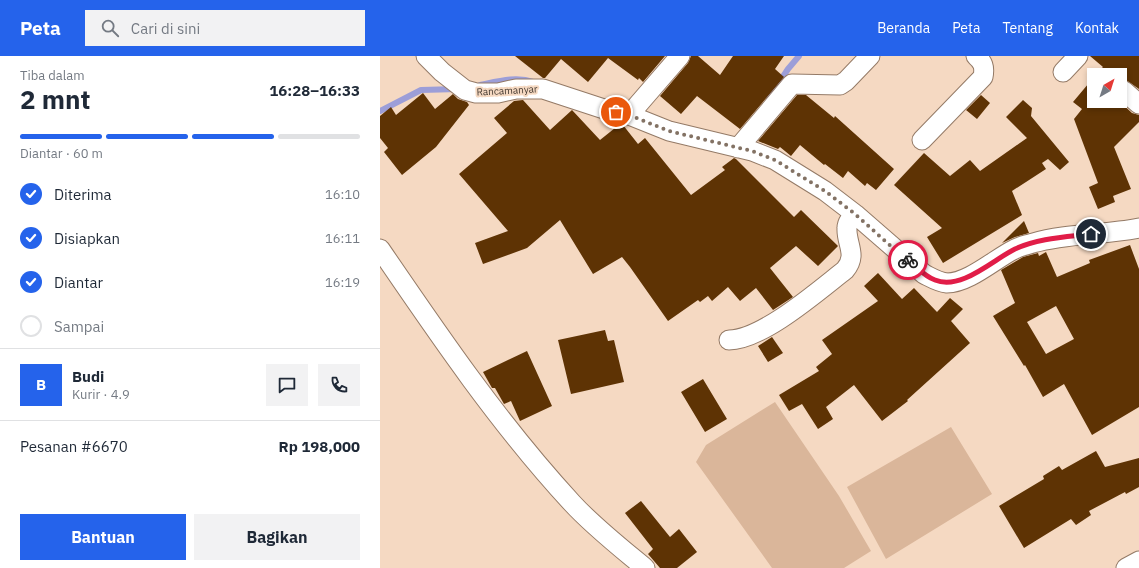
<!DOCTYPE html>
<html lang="id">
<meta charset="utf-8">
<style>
body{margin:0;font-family:"IBM Plex Sans",sans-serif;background:#f2f2f3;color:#1f2937;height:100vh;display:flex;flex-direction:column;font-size:15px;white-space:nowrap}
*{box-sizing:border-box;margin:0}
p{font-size:13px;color:#747a83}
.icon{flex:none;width:22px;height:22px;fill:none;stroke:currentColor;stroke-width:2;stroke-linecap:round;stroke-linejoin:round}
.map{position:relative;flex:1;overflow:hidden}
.panel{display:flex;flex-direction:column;background:#fff;width:380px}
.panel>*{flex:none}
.needle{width:26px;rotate:39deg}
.tools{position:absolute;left:707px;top:12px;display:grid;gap:8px}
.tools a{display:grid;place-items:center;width:40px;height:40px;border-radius:0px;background:#fff;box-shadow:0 2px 6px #0003;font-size:20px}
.pin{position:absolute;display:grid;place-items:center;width:34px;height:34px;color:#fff;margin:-17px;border:2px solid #fff;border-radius:50%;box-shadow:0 1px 4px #0007}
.courier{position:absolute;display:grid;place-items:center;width:40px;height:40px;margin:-20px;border:3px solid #e11d48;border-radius:50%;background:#fff;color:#222;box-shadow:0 1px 5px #0007}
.head em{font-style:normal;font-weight:700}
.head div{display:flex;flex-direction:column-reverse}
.head{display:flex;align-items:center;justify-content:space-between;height:68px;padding:0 20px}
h1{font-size:26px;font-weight:700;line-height:30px}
.bar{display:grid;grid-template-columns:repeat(4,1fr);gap:6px 4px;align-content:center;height:48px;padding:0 20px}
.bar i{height:5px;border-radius:3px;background:#e0e1e3}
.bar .active{background:#2563eb}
.bar p{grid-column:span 4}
.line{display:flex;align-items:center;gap:10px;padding:0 20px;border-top:1px solid #e0e1e3}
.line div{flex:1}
.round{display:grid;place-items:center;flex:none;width:42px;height:42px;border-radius:0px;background:#f2f2f3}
ol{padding:0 20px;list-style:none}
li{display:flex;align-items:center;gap:12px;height:44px}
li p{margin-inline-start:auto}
li .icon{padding:4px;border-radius:50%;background:#2563eb;color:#fff;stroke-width:4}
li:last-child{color:#747a83}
li i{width:22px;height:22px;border:2px solid #e0e1e3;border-radius:50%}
.primary-button{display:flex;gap:8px;margin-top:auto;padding:8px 20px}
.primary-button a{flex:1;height:46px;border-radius:0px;background:#2563eb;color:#fff;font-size:16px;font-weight:700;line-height:46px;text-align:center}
.primary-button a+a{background:#f2f2f3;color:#1f2937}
header{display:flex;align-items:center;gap:24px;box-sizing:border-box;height:56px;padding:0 20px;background:#2563eb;color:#fff}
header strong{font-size:19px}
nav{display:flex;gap:22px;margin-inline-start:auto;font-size:14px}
.search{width:280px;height:36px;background:#f2f2f3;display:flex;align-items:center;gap:10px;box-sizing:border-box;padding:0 14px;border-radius:0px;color:#747a83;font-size:15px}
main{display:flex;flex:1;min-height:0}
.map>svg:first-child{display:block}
.green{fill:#dab69a}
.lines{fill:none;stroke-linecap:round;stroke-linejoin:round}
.stream{stroke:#9c9ed8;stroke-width:6}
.building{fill:#5e3304;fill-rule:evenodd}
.minor-casing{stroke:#947a66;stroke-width:21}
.minor{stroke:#fff;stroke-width:19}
.done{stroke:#837264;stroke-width:4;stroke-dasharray:0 7.2}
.route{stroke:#e11d48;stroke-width:5}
.labels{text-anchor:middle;stroke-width:4;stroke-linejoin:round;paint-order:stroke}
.street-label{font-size:10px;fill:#453a31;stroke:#f5d9c2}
</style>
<header>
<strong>Peta</strong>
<div class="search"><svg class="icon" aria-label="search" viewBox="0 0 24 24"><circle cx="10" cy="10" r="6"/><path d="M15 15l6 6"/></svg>Cari di sini</div>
<nav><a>Beranda</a><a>Peta</a><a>Tentang</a><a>Kontak</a></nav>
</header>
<main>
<section class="panel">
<div class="head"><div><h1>2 mnt</h1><p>Tiba dalam</p></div><em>16:28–16:33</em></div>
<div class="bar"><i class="active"></i><i class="active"></i><i class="active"></i><i></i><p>Diantar · 60 m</p></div>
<ol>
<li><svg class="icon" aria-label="check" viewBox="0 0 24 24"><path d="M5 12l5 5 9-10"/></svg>Diterima<p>16:10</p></li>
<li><svg class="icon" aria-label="check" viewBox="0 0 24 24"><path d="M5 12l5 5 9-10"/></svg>Disiapkan<p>16:11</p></li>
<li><svg class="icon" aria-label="check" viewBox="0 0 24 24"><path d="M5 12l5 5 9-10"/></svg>Diantar<p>16:19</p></li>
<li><i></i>Sampai</li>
</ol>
<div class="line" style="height:72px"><b class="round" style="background:#2563eb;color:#fff">B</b><div><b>Budi</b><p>Kurir · 4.9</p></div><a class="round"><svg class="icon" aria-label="chat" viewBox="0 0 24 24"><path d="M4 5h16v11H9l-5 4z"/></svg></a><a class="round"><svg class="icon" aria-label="phone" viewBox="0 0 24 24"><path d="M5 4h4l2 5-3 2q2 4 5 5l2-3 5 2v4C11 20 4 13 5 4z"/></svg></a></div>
<div class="line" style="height:52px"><div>Pesanan #6670</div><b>Rp 198,000</b></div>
<div class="primary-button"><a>Bantuan</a><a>Bagikan</a></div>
</section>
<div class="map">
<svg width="759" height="512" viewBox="0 0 759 512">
<rect width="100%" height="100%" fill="#f5d9c2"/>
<path class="green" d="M395,346L459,440L491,495L464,512H392L316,406L326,389Z
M571,371L612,438L506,503L467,431Z"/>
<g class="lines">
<path class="stream" d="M100,29C119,25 136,20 154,26
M389,42L408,13L419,0
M0,55L41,34L78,33"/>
</g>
<path class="building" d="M135,0H285L263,26L259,22L258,24L228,2L208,26L181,3L165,22H163Z
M311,0H318L340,19L353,0H404L395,13L404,21L360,73L317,40L301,58L280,40L308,7Z
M710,0H759V33L746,24L740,25V19H715L723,11Z
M714,21V45H739L752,57L759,59V66L734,91L751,133L733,140L735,146L718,153L709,131L718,127L694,63L702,53L693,46Z
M43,37L55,53L73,38L78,43L87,46L89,49L56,91L22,119L4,96L8,92L0,82V60L11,51L16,59Z
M417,39H426L454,62L455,60L514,113L496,134L487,127L485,130L468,115L463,122L445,108L444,109L420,89L411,100L400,91L398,93L378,85Z
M601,39L610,47L597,63L586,54Z
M143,44L170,74L192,54L220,84L240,68L243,69L258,88L265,82L311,139L345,114L342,111L354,102L356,103L414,161L421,154L458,190L438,210L416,190L390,212L413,241L393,254L376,232L360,245L348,231L332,245L328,240L320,246L318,244L288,265L250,211L242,201L213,218L180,164L147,192L103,208L95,187L128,175L79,118L127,77L114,62L134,45Z
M643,44L652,52L651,60L689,106L680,114L668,103L662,107L666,113L632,135L642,159L563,207L547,181L562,172L514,129L544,97L570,120L590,104L600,115L647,82L626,61Z
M644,165L649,177L635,181L622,187Z
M750,189L759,213V351L712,379L684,328L663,341L645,309L644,310L613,260L635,247L621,214L643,201L658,197L659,200L666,196L677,221L710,207L709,204ZM676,250L694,283L666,298L647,266Z
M498,217L522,243L534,232L557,256L570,242L583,253L571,265L590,287L527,344L528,345L502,365L474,329L446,351L453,363L438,373L422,348L409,355L399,339L439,315L436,311L452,298L442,284L498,245L484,230Z
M225,274L228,285L234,284L244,326L191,338L178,284Z
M392,281L403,297L388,306L378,290Z
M147,295L172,350L140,365L131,345L124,348L115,332H112L103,316Z
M323,323L347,363L325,376L301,336Z
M716,395L725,411L759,402V431L746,438L745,436L709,455L711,459L696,469L691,463L644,492L619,450L664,423L663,420L679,410L682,414Z
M261,445L290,481L299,473L317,496L297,512H280L268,498L273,493L245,457Z"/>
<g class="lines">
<defs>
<path id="minor" d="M46,0L62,16L85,34L96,37H118L136,33H163L224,53L249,59L289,75L372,95L395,104L445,135L475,158L544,218C552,222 558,226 567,227C589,227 616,202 635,193C640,190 647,189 653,187C687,177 724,179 759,172
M683,16L698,0
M744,35L759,48
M249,59L300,0
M542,84L603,21C605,11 603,6 596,0
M358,92L412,28L460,29L466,25L490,0
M0,193C60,281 120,369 192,447C213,470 241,492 265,512
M349,284C382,284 438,235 465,214C478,199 466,188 467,172C467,166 471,162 475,158
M746,512L759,505"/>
</defs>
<use href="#minor" class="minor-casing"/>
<use href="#minor" class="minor"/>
</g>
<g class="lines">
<path class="done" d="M236,56L249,59L289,75L372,95L395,104L445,135L475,158L513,192L528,204"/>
<path class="route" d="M528,204C537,211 544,220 555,224C581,235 614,203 635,193C658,182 686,181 711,178"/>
</g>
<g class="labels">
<g class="street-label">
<text transform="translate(127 34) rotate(-3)" y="4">Rancamanyar</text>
</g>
</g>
</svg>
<div class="tools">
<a><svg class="needle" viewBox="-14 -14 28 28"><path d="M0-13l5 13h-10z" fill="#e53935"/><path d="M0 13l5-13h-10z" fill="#747a83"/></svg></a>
</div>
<div class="pin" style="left:236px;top:56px;background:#ea580c"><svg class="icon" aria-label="bag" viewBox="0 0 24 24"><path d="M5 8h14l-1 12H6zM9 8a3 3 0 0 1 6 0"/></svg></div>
<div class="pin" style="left:711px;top:178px;background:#1f2937"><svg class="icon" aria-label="home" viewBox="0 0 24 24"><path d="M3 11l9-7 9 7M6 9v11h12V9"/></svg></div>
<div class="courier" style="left:528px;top:204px"><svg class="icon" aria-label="bike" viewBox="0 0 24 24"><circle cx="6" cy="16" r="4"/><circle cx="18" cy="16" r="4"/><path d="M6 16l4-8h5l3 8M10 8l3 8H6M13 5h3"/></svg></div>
</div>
</main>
